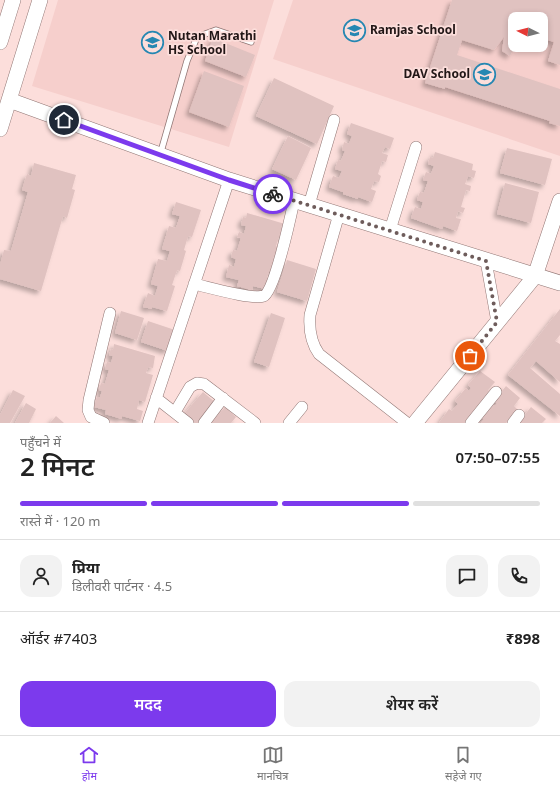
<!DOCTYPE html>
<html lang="hi">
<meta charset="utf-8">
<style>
body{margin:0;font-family:"Noto Sans","Noto Sans Devanagari",sans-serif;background:#f2f2f2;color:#222;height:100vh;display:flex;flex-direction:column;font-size:15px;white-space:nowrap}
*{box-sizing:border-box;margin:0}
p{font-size:13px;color:#767676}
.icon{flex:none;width:22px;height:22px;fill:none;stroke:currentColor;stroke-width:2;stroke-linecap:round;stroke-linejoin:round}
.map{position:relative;height:423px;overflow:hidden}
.details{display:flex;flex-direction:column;background:#fff;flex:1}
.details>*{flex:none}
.needle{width:26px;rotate:276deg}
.controls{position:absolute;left:508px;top:12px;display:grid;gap:8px}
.controls a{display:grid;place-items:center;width:40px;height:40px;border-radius:8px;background:#fff;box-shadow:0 2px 6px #0003;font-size:20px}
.pin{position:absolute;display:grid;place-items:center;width:34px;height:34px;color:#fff;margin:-17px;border:2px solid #fff;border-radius:50%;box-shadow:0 1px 4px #0007}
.courier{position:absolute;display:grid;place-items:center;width:40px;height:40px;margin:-20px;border:3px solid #7c3aed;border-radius:50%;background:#fff;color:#222;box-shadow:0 1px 5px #0007}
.headline em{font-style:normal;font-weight:600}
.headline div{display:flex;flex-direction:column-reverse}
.headline{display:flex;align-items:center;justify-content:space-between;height:68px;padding:0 20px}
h1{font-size:26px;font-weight:600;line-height:30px}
.bar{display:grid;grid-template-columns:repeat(4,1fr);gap:6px 4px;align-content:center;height:48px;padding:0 20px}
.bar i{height:5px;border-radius:3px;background:#e0e0e0}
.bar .on{background:#7c3aed}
.bar p{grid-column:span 4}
.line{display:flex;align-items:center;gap:10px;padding:0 20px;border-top:1px solid #e0e0e0}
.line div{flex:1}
.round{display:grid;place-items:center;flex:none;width:42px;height:42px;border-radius:12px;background:#f2f2f2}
.cta{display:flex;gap:8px;margin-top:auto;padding:8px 20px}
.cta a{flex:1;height:46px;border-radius:12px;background:#7c3aed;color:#fff;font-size:16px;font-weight:600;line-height:46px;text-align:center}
.cta a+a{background:#f2f2f2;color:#222}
.dock{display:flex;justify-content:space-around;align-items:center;height:56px;border-top:1px solid #e0e0e0;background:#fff;font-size:11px;color:#767676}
.dock a{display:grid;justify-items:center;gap:2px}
.dock .on{color:#7c3aed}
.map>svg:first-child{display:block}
.built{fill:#f6cfcc;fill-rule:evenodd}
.building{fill:#e0c2c0;filter:url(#shadow)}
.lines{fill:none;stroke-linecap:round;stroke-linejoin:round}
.lane-casing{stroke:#917674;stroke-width:7}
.street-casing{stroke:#917674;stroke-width:12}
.secondary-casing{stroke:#917674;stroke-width:16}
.lane{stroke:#fff;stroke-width:5.5}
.street{stroke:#fff;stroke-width:11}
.secondary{stroke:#fff;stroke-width:15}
.done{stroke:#6e5c5b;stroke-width:4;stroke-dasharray:0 7.2}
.route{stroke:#7c3aed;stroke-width:5}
.labels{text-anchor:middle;stroke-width:3.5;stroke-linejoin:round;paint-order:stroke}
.poi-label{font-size:12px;font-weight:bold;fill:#211616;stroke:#fcdedb;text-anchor:start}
</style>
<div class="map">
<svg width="560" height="423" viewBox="0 0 560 423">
<defs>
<filter id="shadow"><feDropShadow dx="-3.5" dy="3.5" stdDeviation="2" flood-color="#0004"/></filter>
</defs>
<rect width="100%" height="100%" fill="#fcdedb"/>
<path class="built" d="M58,0H274L229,147L32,86Z
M293,0H560V156L273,59ZM515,19H541V45H515Z"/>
<path class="building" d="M452,0H560V65L548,61L554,42L541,38V19H515V44L510,56L502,51L504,37L494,50L462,40L457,55L560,89V126L549,123L550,121L445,87V89L425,83Z
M213,38L255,55L246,77L205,61Z
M204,71L244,86L229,127L189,112Z
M274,78L334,106L317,144L256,116Z
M351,123L394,138L390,149L385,147L382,153L388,155L386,162L382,161L378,174L381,176L379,182L374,181L371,189L376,191L372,202L358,197V199L343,194V192L329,187L333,176L339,178L342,171L335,169L338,160L341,161L345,151L342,150L344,142L349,144L352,136L347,134Z
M288,136L311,148L296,180L272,169Z
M507,148L552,159L545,185L500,173Z
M435,152L473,164L472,170L476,171L474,178L468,176L465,184L471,186L470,191L466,190L461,207L465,208L463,213L458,211L456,218L461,219L457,231L443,226L442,229L411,218L415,207L421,209L423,202L417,200L420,192L424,193L428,181L423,180L426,172L431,174L434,166L428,164L430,157L433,158Z
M34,163L76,175L72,189L75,190L67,218L63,216L41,291L0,279V265L4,250L11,251L28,192L22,190L27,174L31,176Z
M505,183L539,192L531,223L497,214Z
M176,202L201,210L192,237L188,236L184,250L186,251L180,271L177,270L172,285L175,286L167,311L152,307V309L143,307L148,293L155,296L158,286L151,284L158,259L167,261L170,251L162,249L169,226L176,228L180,216L172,214Z
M247,213L285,224L284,238L279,236L276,246L281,248L274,273L269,271L267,278L272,280L269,290L253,286L252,290L237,286L239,280L226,277L229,265L234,267L236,259L231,257L233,250L237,251L241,238L237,237L239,232L244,234L246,226L241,225L243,217L246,218Z
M287,260L316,269L307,301L277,292Z
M560,309V335L555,341L560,344V382L536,361L530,368L560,394V416L508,375Z
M121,311L144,318L137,340L115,333Z
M271,313L285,318L269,367L254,362Z
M148,321L175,330L168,351L141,342Z
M114,344L155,356L153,368L148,367L146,373L153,375L145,402L139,400L137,409L143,411L140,421L122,416V419L105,414L106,410L94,407L97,397H100L102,391L99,390L101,383L105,384L109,370L105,369L107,362L111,363L113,356L109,355L111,349L113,350Z
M480,371L495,382L488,390L491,393L467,423H439L449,409L452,411L458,404L455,401L466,388L469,391L471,388L468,385Z
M506,386L520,398L514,406L517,409L506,423H481L484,419L481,417L492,404L495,406L497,403L494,401Z
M13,390L25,396L10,423H0V415Z
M203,392L216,403L199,423H194L184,414Z
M26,403L36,409L29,423H15Z
M225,407L236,417L231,423H211Z
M531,407L546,419L542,423H521L519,422Z
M56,416L64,423H50Z"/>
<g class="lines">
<defs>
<path id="lane" d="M160,155L187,61L197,37L216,30L251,42"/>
<path id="street" d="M309,205L334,120
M339,214L310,315C309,328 311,343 319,354L407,423
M390,230L416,147
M486,261L497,322
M194,284C208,287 252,300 264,296C274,293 291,215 294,201
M156,398L188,423
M175,412L190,387L197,383L204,384L255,423
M104,423L91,417L88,410L89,400L110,313
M148,423L229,180
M204,423L223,398
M289,423L302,407
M471,423L496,392
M513,423L519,415"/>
<path id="secondary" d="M0,42L13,0
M9,100L229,180L560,283
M0,129L40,0
M415,423L535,276L560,201"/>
</defs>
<use href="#lane" class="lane-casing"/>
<use href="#street" class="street-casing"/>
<use href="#secondary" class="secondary-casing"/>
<use href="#lane" class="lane"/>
<use href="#street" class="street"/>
<use href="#secondary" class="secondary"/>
</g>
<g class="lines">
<path class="done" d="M273,194L486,261L497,322L470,356"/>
<path class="route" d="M64,120L229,180L273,194"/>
</g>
<defs>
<symbol id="school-ring" viewBox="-11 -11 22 22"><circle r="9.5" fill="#fcdedb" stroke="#2687b2" stroke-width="1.5"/><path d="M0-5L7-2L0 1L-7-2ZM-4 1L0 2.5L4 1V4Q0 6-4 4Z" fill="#2687b2"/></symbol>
</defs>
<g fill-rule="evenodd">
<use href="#school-ring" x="342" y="18" width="25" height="25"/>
<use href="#school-ring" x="140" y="30" width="25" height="25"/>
<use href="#school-ring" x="472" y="62" width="25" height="25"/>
</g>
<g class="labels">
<g class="poi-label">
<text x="370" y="34">Ramjas School</text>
<text x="168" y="40">Nutan Marathi<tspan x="168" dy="14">HS School</tspan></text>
<text x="470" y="78" text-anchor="end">DAV School</text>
</g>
</g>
</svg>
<div class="controls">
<a><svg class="needle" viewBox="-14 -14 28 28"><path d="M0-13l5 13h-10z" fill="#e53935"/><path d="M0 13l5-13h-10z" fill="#767676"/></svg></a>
</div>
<div class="pin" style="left:470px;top:356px;background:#ea580c"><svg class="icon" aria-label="bag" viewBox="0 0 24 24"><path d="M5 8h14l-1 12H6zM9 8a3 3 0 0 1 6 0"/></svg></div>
<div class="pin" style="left:64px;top:120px;background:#1f2937"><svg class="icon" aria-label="home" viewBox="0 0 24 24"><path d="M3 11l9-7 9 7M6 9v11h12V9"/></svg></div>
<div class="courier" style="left:273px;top:194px"><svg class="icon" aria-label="bike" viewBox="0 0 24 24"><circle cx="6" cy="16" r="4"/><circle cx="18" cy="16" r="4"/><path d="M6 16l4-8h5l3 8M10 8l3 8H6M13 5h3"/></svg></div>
</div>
<section class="details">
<div class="headline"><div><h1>2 मिनट</h1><p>पहुँचने में</p></div><em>07:50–07:55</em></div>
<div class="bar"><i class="on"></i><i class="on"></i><i class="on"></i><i></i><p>रास्ते में · 120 m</p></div>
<div class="line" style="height:72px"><a class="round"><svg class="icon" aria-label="person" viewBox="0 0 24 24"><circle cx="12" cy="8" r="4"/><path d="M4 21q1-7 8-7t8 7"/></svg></a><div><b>प्रिया</b><p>डिलीवरी पार्टनर · 4.5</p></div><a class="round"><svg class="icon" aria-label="chat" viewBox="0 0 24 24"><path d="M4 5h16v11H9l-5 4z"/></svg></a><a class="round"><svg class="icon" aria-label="phone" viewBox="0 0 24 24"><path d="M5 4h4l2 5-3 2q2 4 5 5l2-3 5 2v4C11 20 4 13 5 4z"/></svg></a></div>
<div class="line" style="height:52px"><div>ऑर्डर #7403</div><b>₹898</b></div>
<div class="cta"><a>मदद</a><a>शेयर करें</a></div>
</section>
<nav class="dock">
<a class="on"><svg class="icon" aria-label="home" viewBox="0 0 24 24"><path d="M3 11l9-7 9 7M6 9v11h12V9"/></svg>होम</a>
<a><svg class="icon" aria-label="map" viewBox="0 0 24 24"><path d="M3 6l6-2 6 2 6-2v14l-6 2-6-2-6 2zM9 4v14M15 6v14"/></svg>मानचित्र</a>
<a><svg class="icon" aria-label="saved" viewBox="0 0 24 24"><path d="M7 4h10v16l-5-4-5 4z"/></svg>सहेजे गए</a>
</nav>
